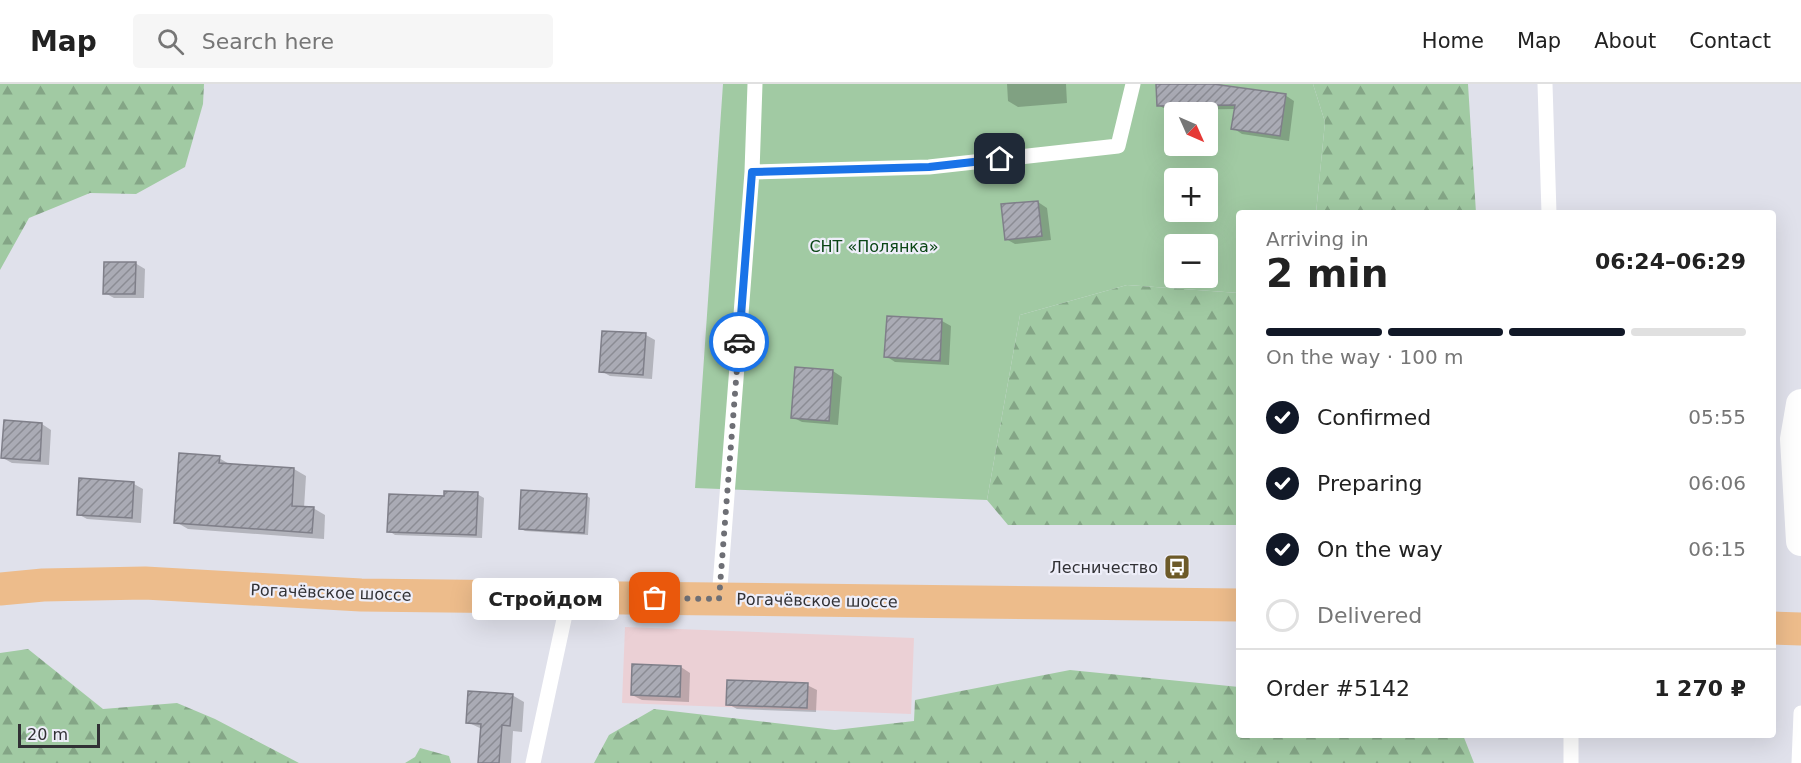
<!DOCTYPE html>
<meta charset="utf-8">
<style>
body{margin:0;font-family:"DejaVu Sans",sans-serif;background:#f6f6f6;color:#222;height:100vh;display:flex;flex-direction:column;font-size:22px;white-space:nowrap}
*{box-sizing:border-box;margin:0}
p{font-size:20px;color:#767676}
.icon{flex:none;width:33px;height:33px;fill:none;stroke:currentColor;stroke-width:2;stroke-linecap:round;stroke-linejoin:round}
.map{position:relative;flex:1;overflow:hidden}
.sheet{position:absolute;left:1236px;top:126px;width:540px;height:528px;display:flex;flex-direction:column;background:#fff;border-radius:6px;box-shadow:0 6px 24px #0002}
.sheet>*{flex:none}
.needle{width:39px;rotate:135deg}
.controls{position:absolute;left:1164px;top:18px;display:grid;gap:12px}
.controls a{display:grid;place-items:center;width:54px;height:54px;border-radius:6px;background:#fff;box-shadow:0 6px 24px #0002;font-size:30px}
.scale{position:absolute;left:18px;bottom:15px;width:82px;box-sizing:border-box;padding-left:6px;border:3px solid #313135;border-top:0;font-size:16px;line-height:21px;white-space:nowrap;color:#313135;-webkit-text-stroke:4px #eeeef9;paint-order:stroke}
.pin{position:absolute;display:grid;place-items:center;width:51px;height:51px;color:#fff;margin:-26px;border-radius:12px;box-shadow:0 3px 9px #0006}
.courier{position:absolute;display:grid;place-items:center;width:60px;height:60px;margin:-30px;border:4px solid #1a73e8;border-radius:50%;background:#fff;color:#222;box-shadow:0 2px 8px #0007}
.bubble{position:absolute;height:42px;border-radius:6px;background:#fff;box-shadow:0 6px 24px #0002;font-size:20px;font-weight:700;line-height:42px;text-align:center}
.overview em{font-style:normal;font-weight:700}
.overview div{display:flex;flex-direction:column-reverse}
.overview{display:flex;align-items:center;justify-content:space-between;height:102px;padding:0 30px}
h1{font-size:39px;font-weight:700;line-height:45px}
.bar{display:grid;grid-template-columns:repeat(4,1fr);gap:9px 6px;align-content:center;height:72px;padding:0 30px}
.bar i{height:8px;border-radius:4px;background:#e0e0e0}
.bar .on{background:#111827}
.bar p{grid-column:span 4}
.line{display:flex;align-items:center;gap:15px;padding:0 30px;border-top:2px solid #e0e0e0}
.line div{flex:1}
ol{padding:0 30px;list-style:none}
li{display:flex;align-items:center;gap:18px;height:66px}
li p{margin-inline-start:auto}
li .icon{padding:6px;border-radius:50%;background:#111827;color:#fff;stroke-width:4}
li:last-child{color:#767676}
li i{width:33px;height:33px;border:3px solid #e0e0e0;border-radius:50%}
header{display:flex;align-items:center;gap:36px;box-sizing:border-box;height:84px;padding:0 30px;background:#fff;border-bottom:2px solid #e0e0e0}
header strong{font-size:28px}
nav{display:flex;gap:33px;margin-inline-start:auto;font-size:21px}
.search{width:420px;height:54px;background:#f6f6f6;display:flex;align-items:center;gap:15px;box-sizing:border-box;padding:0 21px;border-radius:6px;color:#767676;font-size:22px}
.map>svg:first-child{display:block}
.commercial{fill:#ebd0d5}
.green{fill:#a1caa3;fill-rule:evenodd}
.forest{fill:url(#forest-firs)}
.shadow{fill:#0003}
.building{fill:url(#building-hatch);stroke:#7f7f89;stroke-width:1.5}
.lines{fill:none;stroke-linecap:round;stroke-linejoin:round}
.lane{stroke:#fff;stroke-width:15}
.street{stroke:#fff;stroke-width:30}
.primary{stroke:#edbc8b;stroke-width:33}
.done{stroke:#6e6f75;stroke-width:6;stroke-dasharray:0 10.8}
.route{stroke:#1a73e8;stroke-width:8}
.labels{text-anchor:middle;stroke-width:4.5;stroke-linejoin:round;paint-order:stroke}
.park-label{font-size:16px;fill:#0a4515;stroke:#eeeef9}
.poi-label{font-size:16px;fill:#313135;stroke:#eeeef9;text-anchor:end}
.street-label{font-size:16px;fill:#313135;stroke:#eeeef9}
</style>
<header>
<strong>Map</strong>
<div class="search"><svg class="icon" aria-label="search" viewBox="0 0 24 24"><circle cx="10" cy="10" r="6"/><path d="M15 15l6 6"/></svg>Search here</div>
<nav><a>Home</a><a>Map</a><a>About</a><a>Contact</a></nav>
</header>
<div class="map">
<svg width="1801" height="679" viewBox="0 0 1801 679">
<defs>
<pattern id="forest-firs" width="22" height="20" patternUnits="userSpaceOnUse" patternTransform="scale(1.5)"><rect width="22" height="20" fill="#a1caa3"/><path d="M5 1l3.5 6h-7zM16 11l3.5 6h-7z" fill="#84a586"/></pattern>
<pattern id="building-hatch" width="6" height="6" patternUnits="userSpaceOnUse" patternTransform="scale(1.5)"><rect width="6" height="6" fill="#aaabb5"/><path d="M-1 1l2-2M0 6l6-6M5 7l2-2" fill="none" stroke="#8b8c94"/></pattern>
</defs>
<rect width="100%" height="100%" fill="#e0e1eb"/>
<path class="commercial" d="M625,543L914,554L911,630L622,619Z"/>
<path class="green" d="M723,0H1313L1325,38L1316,129H1239V209L1127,201L1020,231L987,416L695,404ZM1174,28H1208V62H1174ZM1174,94H1208V128H1174ZM1174,160H1208V194H1174Z"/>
<path class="forest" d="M0,0H204L203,20L185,83L136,110L90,109L29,134L0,186Z
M1313,0H1468L1476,129H1316L1325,38Z
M1127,201L1239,209V441H1008L987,416L1020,231Z
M28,565L103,625L177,619L215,635L299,679H0V569Z
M1070,586L1239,603V651H1463L1474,679H594L609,651L654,625L835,646L914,637L915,616Z
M420,664L449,672L451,679H405L415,673Z"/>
<path class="shadow" d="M1007,0H1066L1067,19L1018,23L1008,17Z
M1158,0H1217L1285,11L1294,17L1289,57L1242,50L1233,44L1236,25L1167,26L1158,21Z
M1038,118L1047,124L1051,156L1015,160L1006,155Z
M135,179L145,185L144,214H114L105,209Z
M942,237L951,242L949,281L895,278L886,272Z
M646,251L655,256L652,295L610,292L601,287Z
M833,287L842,293L838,341L802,338L792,333Z
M42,340L51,346L49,381L12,379L3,374Z
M219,374L231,381L294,385L306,392L304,424H313L325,431L324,455L188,445L176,438Z
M80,396L134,400L143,405L141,439L87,435L78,430Z
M477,410L484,414L482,454L395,451L389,447L445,413Z
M586,411L590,414L588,451L525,447L520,444Z
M681,583L690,589L689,618L642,616L632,611Z
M807,601L817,606L816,628L737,625L728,620Z
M512,611L524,618L522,648L513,647L511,679H480L482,645L467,638Z"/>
<path class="building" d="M1156,0H1213L1286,10L1280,52L1231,45L1235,21L1157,22Z
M1038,117L1042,152L1005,156L1001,120Z
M104,178H136L135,210H103Z
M887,232L942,235L940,277L884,273Z
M602,247L646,249L643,291L599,288Z
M795,283L833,286L829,337L791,334Z
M4,336L42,339L40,377L1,374Z
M179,369L220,372L219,379L294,384L292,422L314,423L312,449L174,439Z
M79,394L134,398L132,434L77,431Z
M521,406L587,410L584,449L519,445Z
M444,407L478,408L476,451L387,448L389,410L444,412Z
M632,580L681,582L680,613L631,611Z
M727,596L808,599L807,624L726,621Z
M468,607L513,610L510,642L502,641L499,679H478L481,640L466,639Z"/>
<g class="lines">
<path class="lane" d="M755,0L752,88L929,83L1118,62L1133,0
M1545,0L1549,129
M719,515L752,88
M1571,651V679
M533,679L569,512
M1799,679L1801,629"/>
<path class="street" d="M1801,320L1795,355L1801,457"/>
<path class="primary" d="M0,505L43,501L145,499L361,511L1239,521
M1773,544L1801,545"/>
</g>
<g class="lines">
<path class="done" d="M655,514L719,515L739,258"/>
<path class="route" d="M739,258L752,88L929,83L1000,75"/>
</g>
<defs>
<symbol id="bus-square" viewBox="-11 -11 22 22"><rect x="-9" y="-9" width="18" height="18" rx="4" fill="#6d5a28" stroke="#eeeef9"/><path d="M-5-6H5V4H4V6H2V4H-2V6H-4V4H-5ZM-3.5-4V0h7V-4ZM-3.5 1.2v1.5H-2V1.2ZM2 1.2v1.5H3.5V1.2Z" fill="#fff"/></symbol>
</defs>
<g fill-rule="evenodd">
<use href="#bus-square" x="1162" y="468" width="30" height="30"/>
</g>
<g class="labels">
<g class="park-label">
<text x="874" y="168">СНТ «Полянка»</text>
</g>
<g class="poi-label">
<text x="1158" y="489">Лесничество</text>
</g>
<g class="street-label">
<text transform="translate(331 508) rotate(2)" y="6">Рогачёвское шоссе</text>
<text transform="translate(817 516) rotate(1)" y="6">Рогачёвское шоссе</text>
</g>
</g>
</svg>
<div class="controls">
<a><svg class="needle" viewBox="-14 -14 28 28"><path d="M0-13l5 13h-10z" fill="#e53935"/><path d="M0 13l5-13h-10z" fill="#767676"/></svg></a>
<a>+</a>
<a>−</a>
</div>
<div class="scale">20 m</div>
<div class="pin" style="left:655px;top:514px;background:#ea580c"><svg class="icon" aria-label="bag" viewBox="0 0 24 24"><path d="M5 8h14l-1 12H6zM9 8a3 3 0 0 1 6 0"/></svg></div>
<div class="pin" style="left:1000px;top:75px;background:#1f2937"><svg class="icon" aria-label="home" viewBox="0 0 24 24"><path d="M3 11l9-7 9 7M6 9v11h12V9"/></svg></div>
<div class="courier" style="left:739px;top:258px"><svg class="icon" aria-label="car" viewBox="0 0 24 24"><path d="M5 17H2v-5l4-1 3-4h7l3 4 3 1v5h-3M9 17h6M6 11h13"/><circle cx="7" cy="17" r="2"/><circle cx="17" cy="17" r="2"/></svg></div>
<div class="bubble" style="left:472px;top:494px;width:147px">Стройдом</div>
<section class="sheet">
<div class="overview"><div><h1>2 min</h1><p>Arriving in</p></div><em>06:24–06:29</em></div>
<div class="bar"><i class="on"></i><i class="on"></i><i class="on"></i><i></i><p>On the way · 100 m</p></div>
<ol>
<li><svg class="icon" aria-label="check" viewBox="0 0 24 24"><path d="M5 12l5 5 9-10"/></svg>Confirmed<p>05:55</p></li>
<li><svg class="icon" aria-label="check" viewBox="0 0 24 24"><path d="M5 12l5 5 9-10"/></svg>Preparing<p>06:06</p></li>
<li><svg class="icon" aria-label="check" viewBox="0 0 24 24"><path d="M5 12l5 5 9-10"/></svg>On the way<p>06:15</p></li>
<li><i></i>Delivered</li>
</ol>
<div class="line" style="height:78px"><div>Order #5142</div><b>1 270 ₽</b></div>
</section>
</div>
